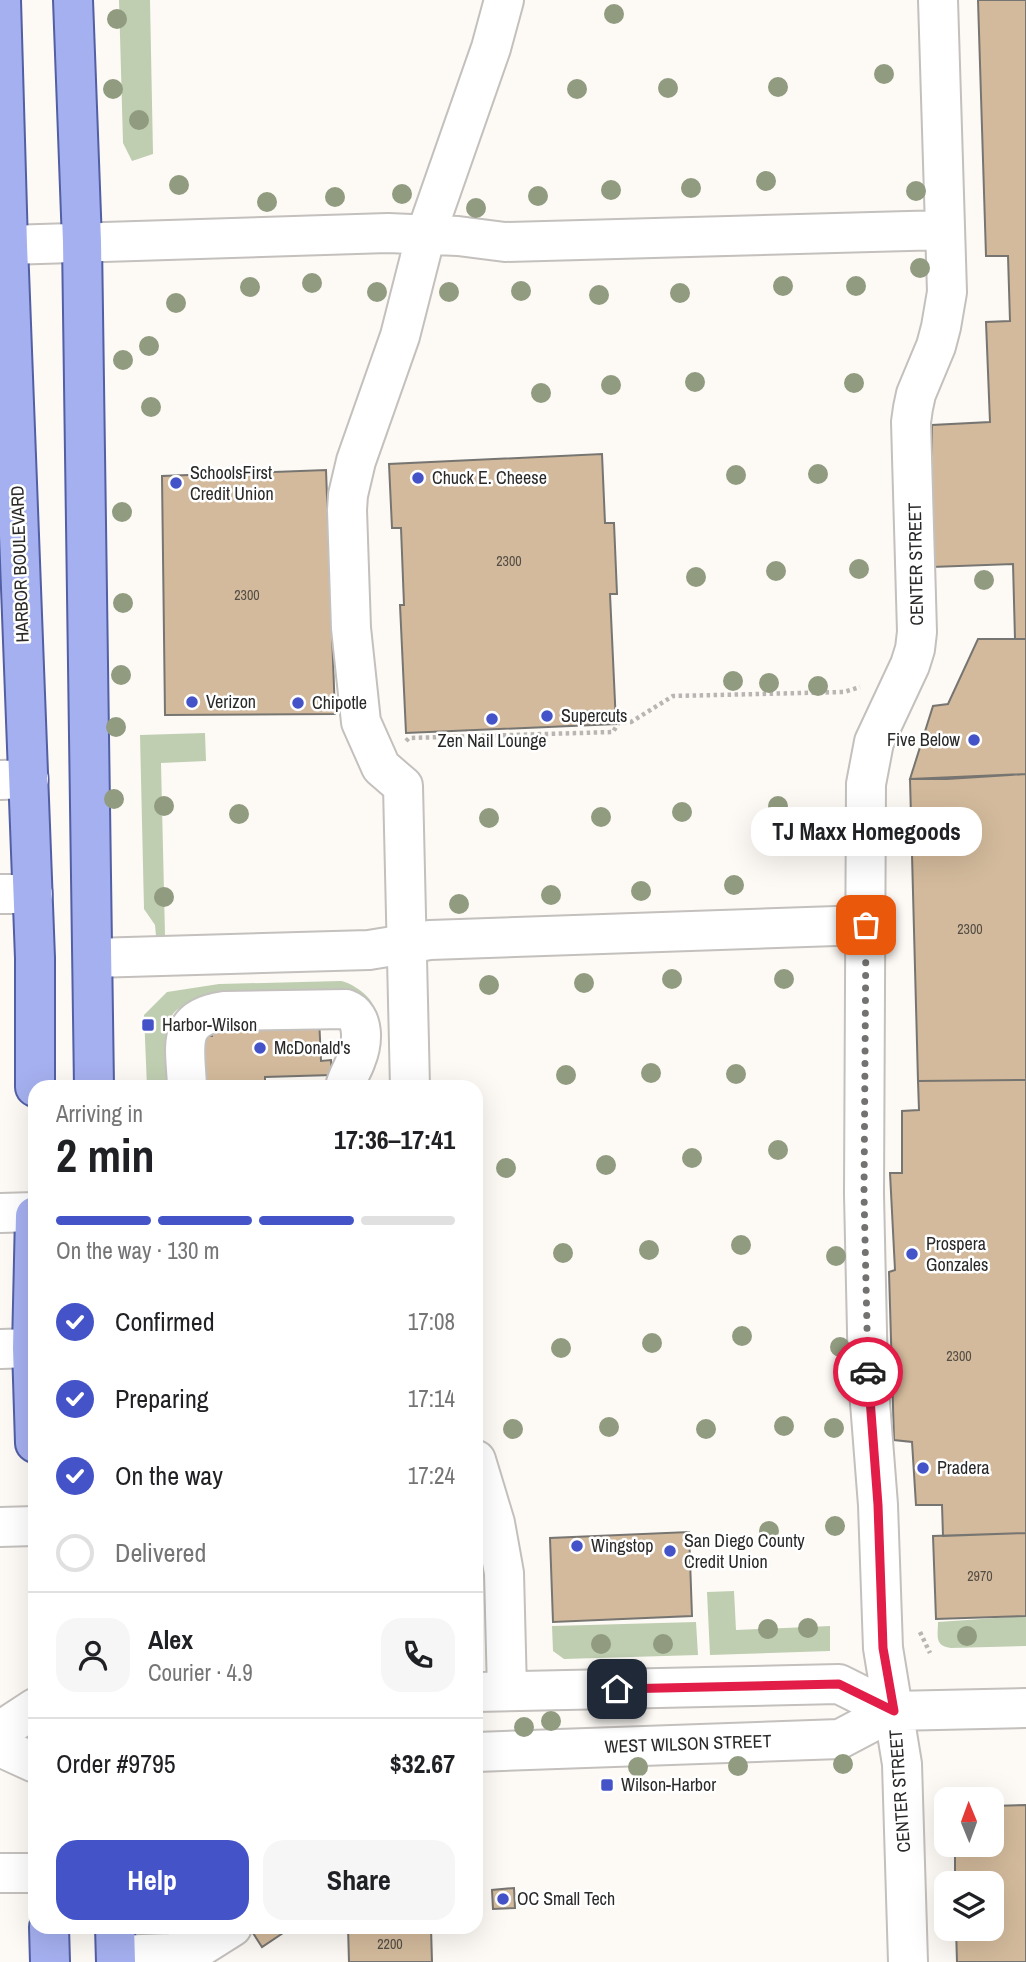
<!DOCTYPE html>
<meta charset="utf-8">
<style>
body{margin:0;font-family:"Archivo Narrow",sans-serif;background:#f6f6f6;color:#202124;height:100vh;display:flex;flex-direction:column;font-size:26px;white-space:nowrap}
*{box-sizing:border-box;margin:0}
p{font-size:23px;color:#757577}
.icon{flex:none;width:38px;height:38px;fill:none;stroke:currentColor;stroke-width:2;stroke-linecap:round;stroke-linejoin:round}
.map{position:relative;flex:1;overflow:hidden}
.drawer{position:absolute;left:28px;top:1080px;width:455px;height:854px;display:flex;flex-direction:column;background:#fff;border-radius:21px;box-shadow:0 7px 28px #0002}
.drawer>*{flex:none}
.needle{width:46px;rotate:359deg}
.buttons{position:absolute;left:934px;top:1787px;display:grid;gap:14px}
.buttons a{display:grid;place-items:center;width:70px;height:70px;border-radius:14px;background:#fff;box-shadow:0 7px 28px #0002;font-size:35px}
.pin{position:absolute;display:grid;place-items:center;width:60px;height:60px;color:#fff;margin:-30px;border-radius:14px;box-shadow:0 4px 10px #0006}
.courier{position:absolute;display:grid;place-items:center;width:70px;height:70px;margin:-35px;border:5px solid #e11d48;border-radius:50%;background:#fff;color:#222;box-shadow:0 2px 9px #0007}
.bubble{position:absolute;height:49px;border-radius:21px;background:#fff;box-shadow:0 7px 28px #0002;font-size:23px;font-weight:700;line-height:49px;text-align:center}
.overview em{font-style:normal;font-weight:700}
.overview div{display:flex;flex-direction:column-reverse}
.overview{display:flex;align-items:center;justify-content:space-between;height:119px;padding:0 28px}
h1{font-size:46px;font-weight:700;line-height:52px}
.bar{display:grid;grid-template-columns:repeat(4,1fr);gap:10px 7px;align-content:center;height:84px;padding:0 28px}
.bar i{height:9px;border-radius:5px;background:#e0e0e0}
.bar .selected{background:#4453c7}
.bar p{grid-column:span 4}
.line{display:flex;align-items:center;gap:18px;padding:0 28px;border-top:2px solid #e0e0e0}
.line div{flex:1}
.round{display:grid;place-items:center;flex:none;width:74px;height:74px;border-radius:21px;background:#f6f6f6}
ol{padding:0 28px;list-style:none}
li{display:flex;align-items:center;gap:21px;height:77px}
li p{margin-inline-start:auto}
li .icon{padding:7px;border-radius:50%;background:#4453c7;color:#fff;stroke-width:4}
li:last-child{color:#757577}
li i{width:38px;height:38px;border:4px solid #e0e0e0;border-radius:50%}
.button{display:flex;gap:14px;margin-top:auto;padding:14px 28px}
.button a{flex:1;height:80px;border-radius:21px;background:#4453c7;color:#fff;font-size:28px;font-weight:700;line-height:80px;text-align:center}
.button a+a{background:#f6f6f6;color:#202124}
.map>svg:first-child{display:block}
.green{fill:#bfceb1}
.building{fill:#d3ba9c;stroke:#777571;stroke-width:2}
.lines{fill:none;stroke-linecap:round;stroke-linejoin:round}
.minor-casing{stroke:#c3c0bd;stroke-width:42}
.major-casing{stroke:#535fa4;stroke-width:42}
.path{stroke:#b8b5b2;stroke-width:4.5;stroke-dasharray:3.5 3.5;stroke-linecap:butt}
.minor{stroke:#fff;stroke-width:38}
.major{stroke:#a5b0f0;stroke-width:38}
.tree{fill:#919b7f}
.done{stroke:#747270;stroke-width:7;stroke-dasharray:0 12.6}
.route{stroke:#e11d48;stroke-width:9}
.poi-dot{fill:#4453c7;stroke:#fff;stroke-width:2.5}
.labels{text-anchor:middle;stroke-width:5;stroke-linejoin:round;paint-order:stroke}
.number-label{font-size:14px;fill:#544d45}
.poi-label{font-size:18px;fill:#2a2928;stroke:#fff;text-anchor:start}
.street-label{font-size:18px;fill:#2a2928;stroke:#fff}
</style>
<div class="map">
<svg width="1026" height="1962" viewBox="0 0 1026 1962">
<rect width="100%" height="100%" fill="#fdfaf6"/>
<path class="green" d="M119,0H150L153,154L132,161L123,143Z
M205,733L206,761L161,763L165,935L156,936L155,925L144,909L140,735Z
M341,981C352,983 374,997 374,1010C374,1015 371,1022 369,1027L198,1003C191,1004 183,1005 177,1010C161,1021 168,1069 169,1087H147L144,1015L167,992L219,984Z
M734,1591L736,1630L830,1626V1651L710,1655L707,1592Z
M1026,1616V1646L951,1648C934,1646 938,1636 938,1622Z
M696,1622L698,1655L564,1659L553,1651L552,1626Z"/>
<path class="building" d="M978,0H1026V639H1015L1013,564L932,567V425L990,422L986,322L1010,321L1008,256H986Z
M602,454L605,523H614L617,594H610L616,724L406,733L400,605H404L401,528H392L389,464Z
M326,470L335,714L165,715L162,476Z
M978,639H1026V774L910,779L933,706L948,704Z
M1026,774V1080L918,1081L910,779H947Z
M319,1017L321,1061L331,1060L332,1075L265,1077V1087H192L200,1036H212V1020Z
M1026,1080V1533L943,1536L942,1505H916L912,1442L894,1440L889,1272L895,1270L890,1173H902V1111L919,1110L918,1081Z
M689,1532L692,1616L553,1622L550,1538Z
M1026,1533V1616L936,1619L933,1536Z
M1026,1805V1962H957L956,1928H992V1883H955V1844H992V1806Z
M514,1888L515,1908L493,1909L492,1890Z
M249,1927H292L262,1947Z
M348,1927H431L432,1962H349Z"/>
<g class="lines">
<defs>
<path id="minor" d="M8,245L388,233L458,236L505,242L945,230
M0,780L29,779
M0,894H33
M93,958L369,950L430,940L866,925
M187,1087C186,1048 174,1018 224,1011L346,1009C365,1016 363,1043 356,1060C353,1069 347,1077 345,1087
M410,1087L403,786L381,767L361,722L351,628L347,510L348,495L356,461L400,336L426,234L491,48L504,0
M0,1213L35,1212
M0,1349L32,1348
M476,1460L495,1523L504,1573L507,1691
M0,1527L35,1526
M476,1692L839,1684L893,1711L1026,1708
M0,1731L35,1708
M0,1747L35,1763
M476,1752L840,1739L893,1711
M0,1873H35
M116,1955L171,1953L197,1949L232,1927
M908,1962L902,1764L883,1648L878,1505L868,1377L864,1194L866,784L874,742L910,665L915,649L917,632L911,422L913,408L916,394L936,346L941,327L947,292L938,0"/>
<path id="major" d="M1,0L8,245L35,958V1087
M73,0L82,242L94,1087
M35,1216L32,1348L35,1443
M49,1927L50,1962
M115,1927L116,1962"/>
</defs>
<use href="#minor" class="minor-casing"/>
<use href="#major" class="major-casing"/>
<path class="path" d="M406,741L409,738L613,732L619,722H631L673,696L844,692L860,687
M920,1632L930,1653"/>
<use href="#minor" class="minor"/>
<use href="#major" class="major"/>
</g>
<g class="tree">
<circle cx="614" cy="14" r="10"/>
<circle cx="117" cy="19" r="10"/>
<circle cx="884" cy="74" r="10"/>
<circle cx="778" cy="87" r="10"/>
<circle cx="668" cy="88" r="10"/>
<circle cx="113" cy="89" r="10"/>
<circle cx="577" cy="89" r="10"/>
<circle cx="139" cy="120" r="10"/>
<circle cx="766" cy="181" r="10"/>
<circle cx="179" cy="185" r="10"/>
<circle cx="691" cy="188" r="10"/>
<circle cx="611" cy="190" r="10"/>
<circle cx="916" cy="191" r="10"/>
<circle cx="402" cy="194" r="10"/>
<circle cx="538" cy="196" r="10"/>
<circle cx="335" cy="197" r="10"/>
<circle cx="267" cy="202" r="10"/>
<circle cx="476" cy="208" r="10"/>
<circle cx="920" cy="268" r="10"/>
<circle cx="312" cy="283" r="10"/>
<circle cx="783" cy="286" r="10"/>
<circle cx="856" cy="286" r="10"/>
<circle cx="250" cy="287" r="10"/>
<circle cx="521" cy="291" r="10"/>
<circle cx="377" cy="292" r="10"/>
<circle cx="449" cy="292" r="10"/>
<circle cx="680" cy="293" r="10"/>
<circle cx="599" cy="295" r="10"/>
<circle cx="176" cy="303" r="10"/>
<circle cx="149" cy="346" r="10"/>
<circle cx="123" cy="360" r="10"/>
<circle cx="695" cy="382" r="10"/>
<circle cx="854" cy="383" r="10"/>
<circle cx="611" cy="385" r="10"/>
<circle cx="541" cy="393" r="10"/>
<circle cx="151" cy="407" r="10"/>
<circle cx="818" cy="474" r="10"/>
<circle cx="736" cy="475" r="10"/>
<circle cx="122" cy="512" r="10"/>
<circle cx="859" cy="569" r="10"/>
<circle cx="776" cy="571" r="10"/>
<circle cx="696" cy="577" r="10"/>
<circle cx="984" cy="580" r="10"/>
<circle cx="123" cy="603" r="10"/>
<circle cx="121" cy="675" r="10"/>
<circle cx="733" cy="681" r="10"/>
<circle cx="769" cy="683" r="10"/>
<circle cx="818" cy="686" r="10"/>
<circle cx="116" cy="727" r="10"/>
<circle cx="114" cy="799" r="10"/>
<circle cx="164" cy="806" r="10"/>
<circle cx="778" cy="806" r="10"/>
<circle cx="682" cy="812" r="10"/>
<circle cx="239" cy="814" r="10"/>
<circle cx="601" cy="817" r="10"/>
<circle cx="489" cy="818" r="10"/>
<circle cx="734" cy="885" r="10"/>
<circle cx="641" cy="891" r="10"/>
<circle cx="551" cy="895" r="10"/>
<circle cx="164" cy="897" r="10"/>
<circle cx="459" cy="904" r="10"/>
<circle cx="672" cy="979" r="10"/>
<circle cx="784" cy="979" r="10"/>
<circle cx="584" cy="983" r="10"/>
<circle cx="489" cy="985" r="10"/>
<circle cx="651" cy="1073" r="10"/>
<circle cx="736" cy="1074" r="10"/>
<circle cx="566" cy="1075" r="10"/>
<circle cx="778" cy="1150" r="10"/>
<circle cx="692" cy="1158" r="10"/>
<circle cx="606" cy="1165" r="10"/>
<circle cx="506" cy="1168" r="10"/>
<circle cx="741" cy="1245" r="10"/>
<circle cx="649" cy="1250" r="10"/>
<circle cx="563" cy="1253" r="10"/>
<circle cx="836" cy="1256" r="10"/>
<circle cx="742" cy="1336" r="10"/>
<circle cx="652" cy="1343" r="10"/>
<circle cx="840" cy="1347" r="10"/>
<circle cx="561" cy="1348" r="10"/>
<circle cx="784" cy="1426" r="10"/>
<circle cx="609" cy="1427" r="10"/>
<circle cx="834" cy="1428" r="10"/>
<circle cx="513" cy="1429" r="10"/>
<circle cx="706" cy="1429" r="10"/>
<circle cx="835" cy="1526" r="10"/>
<circle cx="769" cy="1531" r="10"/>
<circle cx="808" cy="1628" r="10"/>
<circle cx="768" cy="1629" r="10"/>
<circle cx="967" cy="1636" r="10"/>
<circle cx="601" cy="1644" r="10"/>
<circle cx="663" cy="1644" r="10"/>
<circle cx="551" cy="1721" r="10"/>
<circle cx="524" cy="1727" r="10"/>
<circle cx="843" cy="1764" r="10"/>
<circle cx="738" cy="1766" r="10"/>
<circle cx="638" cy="1767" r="10"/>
</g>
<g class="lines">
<path class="done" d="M866,925L864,1194L868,1372"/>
<path class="route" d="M617,1689L839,1684L894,1711L883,1648L878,1505L868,1372"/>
</g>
<g class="poi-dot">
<circle cx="418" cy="478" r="7"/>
<circle cx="176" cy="483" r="7"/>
<circle cx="192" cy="702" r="7"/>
<circle cx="298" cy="703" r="7"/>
<circle cx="547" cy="716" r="7"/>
<circle cx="492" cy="719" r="7"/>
<circle cx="974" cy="740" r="7"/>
<rect x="141" y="1018" width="14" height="14" rx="3.5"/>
<circle cx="260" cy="1048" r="7"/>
<circle cx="912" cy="1254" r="7"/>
<circle cx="923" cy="1468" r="7"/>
<circle cx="577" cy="1546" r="7"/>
<circle cx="670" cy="1551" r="7"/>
<rect x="600" y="1778" width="14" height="14" rx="3.5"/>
<circle cx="503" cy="1899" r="7"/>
</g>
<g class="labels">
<g class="number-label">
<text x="509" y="566">2300</text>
<text x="247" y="600">2300</text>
<text x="970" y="934">2300</text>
<text x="959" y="1361">2300</text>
<text x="980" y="1581">2970</text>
<text x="390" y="1949">2200</text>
</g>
<g class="poi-label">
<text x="190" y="479">SchoolsFirst<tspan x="190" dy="21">Credit Union</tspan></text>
<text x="432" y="484">Chuck E. Cheese</text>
<text x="206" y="708">Verizon</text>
<text x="312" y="709">Chipotle</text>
<text x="561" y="722">Supercuts</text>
<text x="960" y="746" text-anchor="end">Five Below</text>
<text x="492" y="747" text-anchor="middle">Zen Nail Lounge</text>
<text x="162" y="1031">Harbor-Wilson</text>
<text x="274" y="1054">McDonald's</text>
<text x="926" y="1250">Prospera<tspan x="926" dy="21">Gonzales</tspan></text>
<text x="937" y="1474">Pradera</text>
<text x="684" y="1547">San Diego County<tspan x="684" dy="21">Credit Union</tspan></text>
<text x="591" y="1552">Wingstop</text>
<text x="621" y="1791">Wilson-Harbor</text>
<text x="517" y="1905">OC Small Tech</text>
</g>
<g class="street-label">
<text transform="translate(20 564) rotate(-92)" y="6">HARBOR BOULEVARD</text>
<text transform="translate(916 564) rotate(-91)" y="6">CENTER STREET</text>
<text transform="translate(688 1744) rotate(-2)" y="6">WEST WILSON STREET</text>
<text transform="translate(900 1791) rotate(-94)" y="6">CENTER STREET</text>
</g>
</g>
</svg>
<div class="buttons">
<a><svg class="needle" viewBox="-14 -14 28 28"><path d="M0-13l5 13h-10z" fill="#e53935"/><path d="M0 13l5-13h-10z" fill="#757577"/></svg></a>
<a><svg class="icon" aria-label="layers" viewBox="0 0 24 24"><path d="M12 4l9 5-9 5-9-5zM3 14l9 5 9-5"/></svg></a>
</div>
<div class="pin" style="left:866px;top:925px;background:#ea580c"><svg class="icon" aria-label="bag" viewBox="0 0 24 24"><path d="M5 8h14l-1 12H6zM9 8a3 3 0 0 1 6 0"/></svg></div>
<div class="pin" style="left:617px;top:1689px;background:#1f2937"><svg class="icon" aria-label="home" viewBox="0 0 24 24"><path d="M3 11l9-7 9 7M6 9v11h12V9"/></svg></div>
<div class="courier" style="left:868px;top:1372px"><svg class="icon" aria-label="car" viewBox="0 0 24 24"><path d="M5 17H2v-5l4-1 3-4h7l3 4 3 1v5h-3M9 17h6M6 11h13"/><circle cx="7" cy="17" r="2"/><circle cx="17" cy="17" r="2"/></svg></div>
<div class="bubble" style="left:751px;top:807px;width:231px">TJ Maxx Homegoods</div>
<section class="drawer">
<div class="overview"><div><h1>2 min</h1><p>Arriving in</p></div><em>17:36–17:41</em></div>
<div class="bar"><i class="selected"></i><i class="selected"></i><i class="selected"></i><i></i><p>On the way · 130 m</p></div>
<ol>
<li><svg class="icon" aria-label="check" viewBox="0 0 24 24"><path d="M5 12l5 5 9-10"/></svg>Confirmed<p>17:08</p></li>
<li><svg class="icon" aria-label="check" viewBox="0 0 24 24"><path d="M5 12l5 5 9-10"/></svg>Preparing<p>17:14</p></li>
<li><svg class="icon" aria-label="check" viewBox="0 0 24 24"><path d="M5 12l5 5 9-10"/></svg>On the way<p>17:24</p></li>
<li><i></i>Delivered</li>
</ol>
<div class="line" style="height:126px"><a class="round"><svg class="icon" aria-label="person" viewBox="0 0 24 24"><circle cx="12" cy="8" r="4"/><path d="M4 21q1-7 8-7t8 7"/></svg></a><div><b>Alex</b><p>Courier · 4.9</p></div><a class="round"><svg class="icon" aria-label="phone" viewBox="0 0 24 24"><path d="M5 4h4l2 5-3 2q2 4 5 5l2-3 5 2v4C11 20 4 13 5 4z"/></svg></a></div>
<div class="line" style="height:91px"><div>Order #9795</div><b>$32.67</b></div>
<div class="button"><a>Help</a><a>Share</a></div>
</section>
</div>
